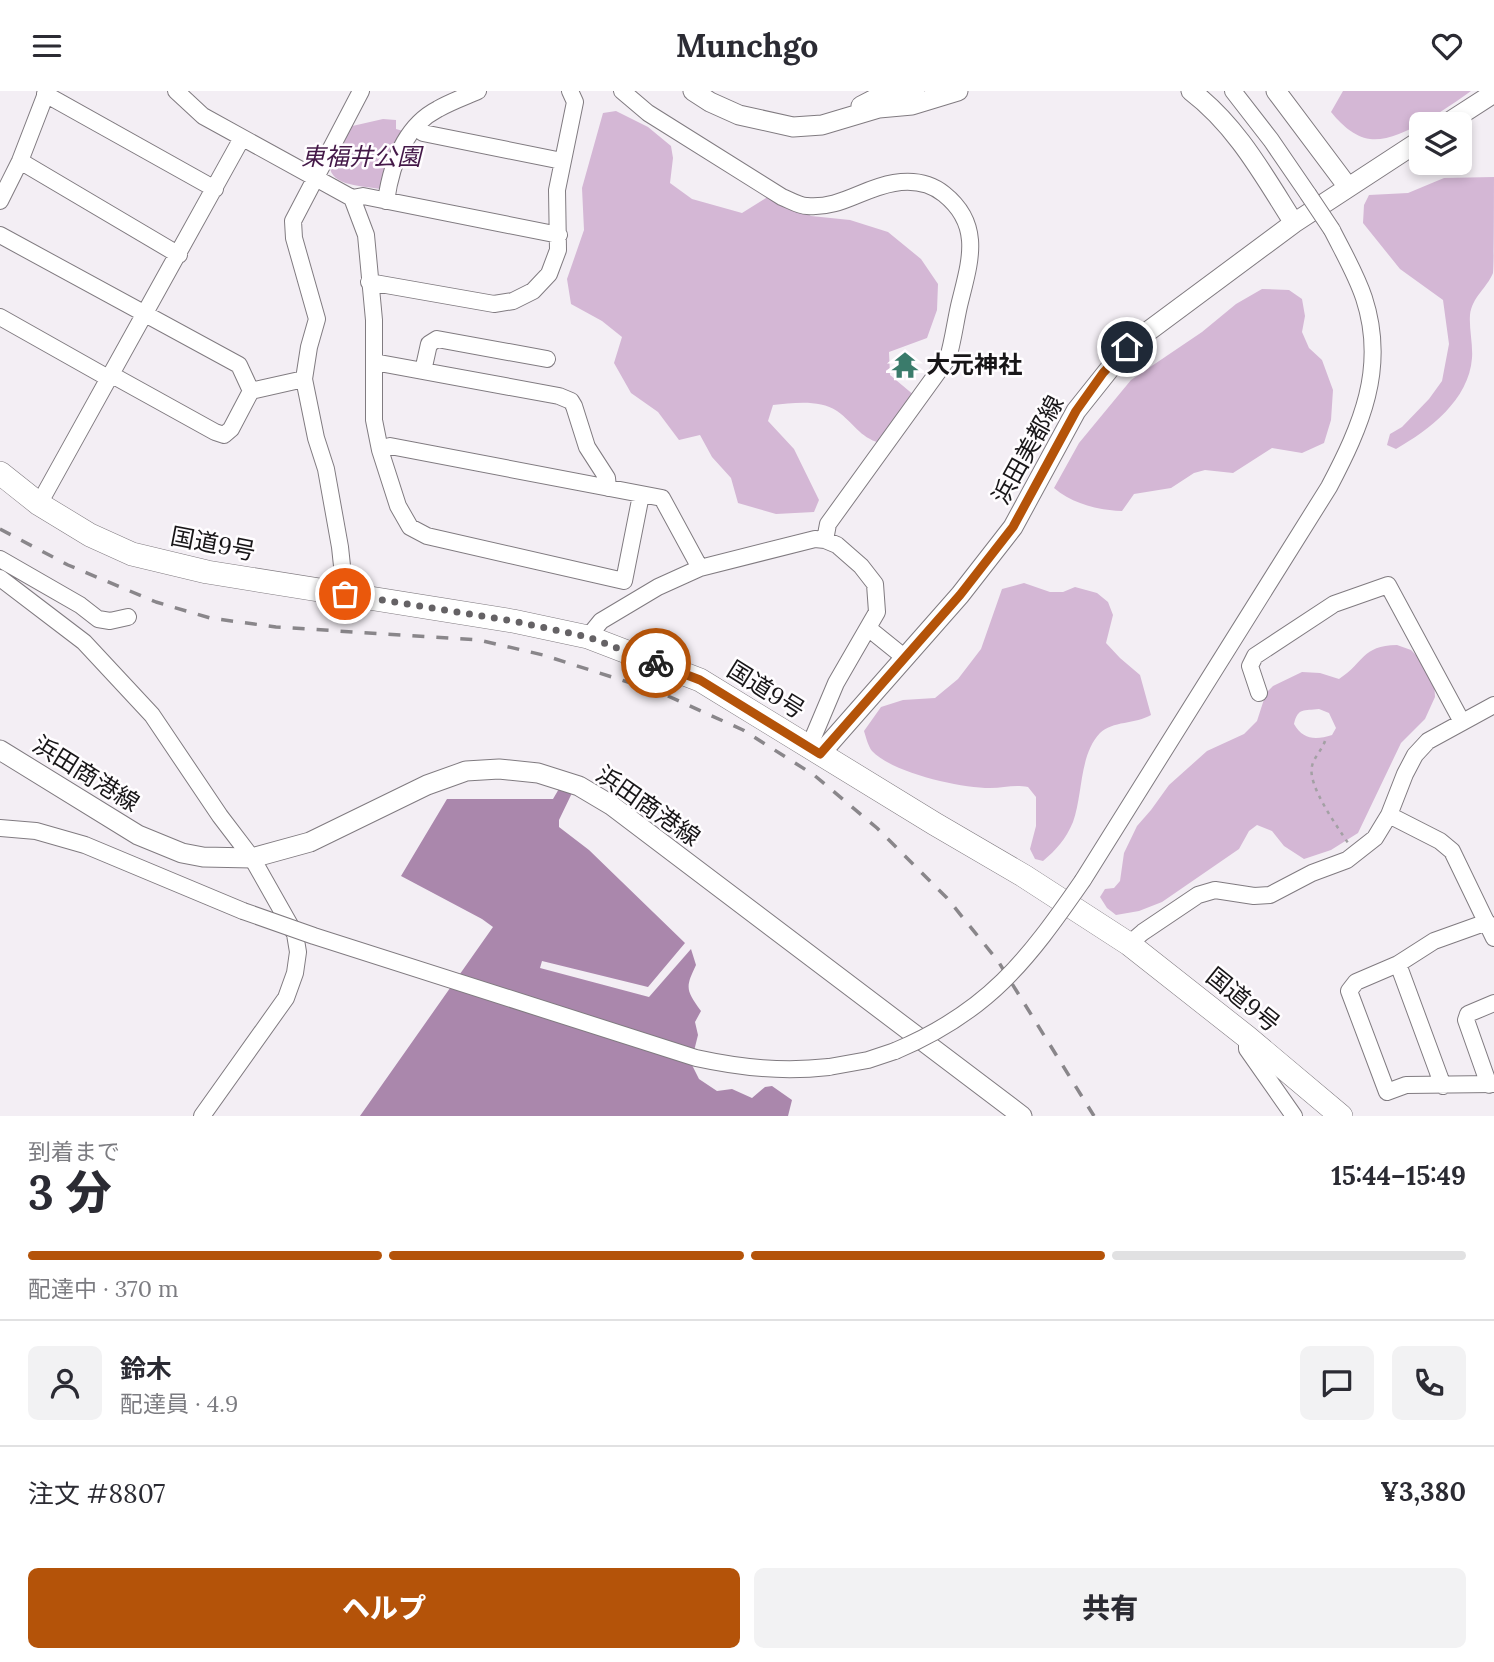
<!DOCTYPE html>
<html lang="ja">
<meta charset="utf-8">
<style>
body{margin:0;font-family:Lora,"Noto Sans JP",serif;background:#f2f2f3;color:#2b2b33;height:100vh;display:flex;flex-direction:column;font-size:26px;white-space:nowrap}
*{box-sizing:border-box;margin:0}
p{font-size:23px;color:#7c7c81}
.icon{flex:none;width:38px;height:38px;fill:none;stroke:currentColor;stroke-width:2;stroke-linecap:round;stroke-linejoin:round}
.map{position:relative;height:1025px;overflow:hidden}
.details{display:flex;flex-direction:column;background:#fff;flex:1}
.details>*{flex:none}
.fabs{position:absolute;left:1409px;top:21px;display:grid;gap:14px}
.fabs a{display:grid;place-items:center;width:63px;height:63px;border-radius:10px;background:#fff;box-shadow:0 4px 10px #0003;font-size:35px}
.pin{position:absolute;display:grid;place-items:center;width:60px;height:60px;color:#fff;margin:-30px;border:4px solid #fff;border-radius:50%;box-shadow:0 2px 7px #0007}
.courier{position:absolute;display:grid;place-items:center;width:70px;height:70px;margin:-35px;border:5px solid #b45309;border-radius:50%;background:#fff;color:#222;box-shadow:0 2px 9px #0007}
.summary em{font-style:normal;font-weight:800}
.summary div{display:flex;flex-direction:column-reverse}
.summary{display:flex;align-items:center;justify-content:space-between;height:119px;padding:0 28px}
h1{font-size:46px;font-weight:800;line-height:52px}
.bar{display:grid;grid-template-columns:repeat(4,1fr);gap:10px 7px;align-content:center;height:84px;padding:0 28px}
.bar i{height:9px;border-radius:5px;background:#e1e1e2}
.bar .active{background:#b45309}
.bar p{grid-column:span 4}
.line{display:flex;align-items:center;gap:18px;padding:0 28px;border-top:2px solid #e1e1e2}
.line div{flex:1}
.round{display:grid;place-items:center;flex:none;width:74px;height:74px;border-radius:10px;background:#f2f2f3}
.action{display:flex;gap:14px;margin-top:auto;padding:14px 28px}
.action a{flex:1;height:80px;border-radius:10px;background:#b45309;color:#fff;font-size:28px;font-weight:800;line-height:80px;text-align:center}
.action a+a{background:#f2f2f3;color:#2b2b33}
header{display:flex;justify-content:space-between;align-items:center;height:91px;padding:0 28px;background:#fff;font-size:32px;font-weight:800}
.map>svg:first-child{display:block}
.green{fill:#d4b7d5;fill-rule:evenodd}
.water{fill:#aa87ac}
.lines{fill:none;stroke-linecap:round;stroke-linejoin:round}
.minor-casing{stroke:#807b80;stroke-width:18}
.major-casing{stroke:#807b80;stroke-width:21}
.highway-casing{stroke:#807b80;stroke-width:24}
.path{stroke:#a3a0a4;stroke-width:2.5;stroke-dasharray:3.5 5;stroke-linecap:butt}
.minor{stroke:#fff;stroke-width:16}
.major{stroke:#fff;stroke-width:19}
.highway{stroke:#fff;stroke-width:23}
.rail{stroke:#89868a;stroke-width:3.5;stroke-dasharray:12 12;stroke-linecap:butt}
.minor-bridge-casing{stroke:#807b80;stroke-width:18;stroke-linecap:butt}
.minor-bridge{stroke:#fff;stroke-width:16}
.done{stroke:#656265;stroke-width:7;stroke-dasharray:0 12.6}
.route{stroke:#b45309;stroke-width:9}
.labels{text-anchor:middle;stroke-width:5;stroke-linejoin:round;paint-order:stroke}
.park-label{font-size:24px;font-style:italic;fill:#441848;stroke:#fffdff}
.poi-label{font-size:24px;font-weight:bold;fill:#181618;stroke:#fffdff;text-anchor:start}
.street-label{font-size:24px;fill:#181618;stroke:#fffdff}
</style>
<header><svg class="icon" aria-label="menu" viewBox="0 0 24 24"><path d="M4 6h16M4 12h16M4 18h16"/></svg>Munchgo<svg class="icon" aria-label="heart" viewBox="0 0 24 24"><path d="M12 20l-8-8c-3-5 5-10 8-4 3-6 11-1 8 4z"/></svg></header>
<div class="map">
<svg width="1494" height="1025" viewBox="0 0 1494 1025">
<rect width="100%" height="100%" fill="#f3eef4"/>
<path class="green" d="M1343,0H1471C1447,17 1399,52 1370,48C1354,46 1340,32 1331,21Z
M616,20L648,36L671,55L673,67L670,92L692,108L742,122L771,104L811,125L850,129L888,141L921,168L938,193L937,219L927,247L889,261L890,284L915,305L880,352C859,346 854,332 837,320C819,308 793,312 773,314L768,330L794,358L819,409L814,421L776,423L738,412L731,387L712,366L700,344L679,349L658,321L631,302L614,272L622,246L602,230L571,213L567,188L584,139L582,97L603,22Z
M383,28L396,29V38L403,40L389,64L380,98C365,95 327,96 330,72C332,60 343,46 348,36Z
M1494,86C1494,102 1494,172 1493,182C1487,197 1472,206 1470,224C1469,238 1473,253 1472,267C1469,309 1429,339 1396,358L1387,354L1390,343L1402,336L1429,308L1442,290L1449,253L1443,209L1400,178L1363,132L1364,114L1369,104L1408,102L1444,87Z
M1262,198L1289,199L1302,208L1305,225L1302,241L1309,257L1322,269L1333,299L1331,329L1324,352L1302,362L1272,357L1233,382L1205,379L1194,382L1171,397L1134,403L1122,420C1098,419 1073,413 1054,397L1079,352L1131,289L1202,241L1236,213Z
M1024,492L1050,501H1063L1075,496L1097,502L1108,511L1113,524L1106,552L1120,567L1140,584L1151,624C1136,633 1112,630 1100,642C1079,664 1083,704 1073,731C1066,748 1056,759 1043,770L1035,768L1030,758L1036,735V706L1028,696C1014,693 1004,697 990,697C960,697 893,682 872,660C868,655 866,646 864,640L881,616L903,609L935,607L958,588L981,558L1002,498Z
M1397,554L1411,559L1423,571L1434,589L1435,606L1425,628L1401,652L1358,742L1331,759L1304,768L1284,755L1272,740L1257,734L1249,740L1239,758L1162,811L1139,820L1116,824L1107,817L1100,806L1105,798L1114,797L1120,790L1124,762L1137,735L1151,719L1169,694L1207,660L1244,643L1257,630L1266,602L1273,595L1302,581L1320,582L1339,588C1365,571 1361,555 1397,554ZM1319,618L1329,622L1336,637L1332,644C1316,649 1303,649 1294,633C1298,616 1304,620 1319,618Z"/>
<path class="water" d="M560,696L572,702L559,729V736L589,759L685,852L648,896L542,870L540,877L649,906L691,858L696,874C685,897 686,899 701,920L695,931L698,944L691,972L699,988L717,1000L732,998L752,1007L765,996L772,995L792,1009L788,1025H360L493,836L482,828L401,785L447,708H553Z"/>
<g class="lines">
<defs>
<path id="minor" d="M176,0L203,25L352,107L366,144L374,229V329L380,359L398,415L410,436L427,445L624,490L641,404
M622,0L648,22L782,106C790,109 799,115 807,115C840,118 863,97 894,92C912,89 929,91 944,103C984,135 969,173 959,215C955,233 953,250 948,267L828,433L825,449
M1233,0L1271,49L1308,103
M45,3L215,98
M886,14L916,0
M416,36L423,42L562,70
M20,70L179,164
M352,107L363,105L559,144
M0,110L20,70L47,0
M386,110C391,75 403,36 438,18C450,11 464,6 478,0
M0,144L239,274L251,300
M369,191L494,213L513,210L533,200L549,183L558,159L557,99L575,11L570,0
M0,226L110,288
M374,271L559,305L571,310L574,315L587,356L607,387L608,397
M423,280L429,253L437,248L547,268
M112,284L215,341L224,344L231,338L251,300L304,288
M380,359L390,355L662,407L700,477
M39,413L242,47
M0,468L80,514L98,528L110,530L128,526
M0,487L84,551L152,624L220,725L252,767L295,843L298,861L295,882L286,907L202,1025
M345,503L340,456L326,378L316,347L304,288L309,256L317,228L294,147L293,130L361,0
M868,537L904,566
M588,546L601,530L658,496L700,477L815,448L825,449L837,454L861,475L875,493L877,521L836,592L809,656
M1259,602L1250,575L1255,565L1334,513L1388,494L1462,631
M1389,724L1440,750L1452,760L1494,847
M0,737L36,740L85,754L243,820
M1083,789L1329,396C1361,335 1387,277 1364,207C1356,183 1343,161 1332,139
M1487,831L1434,850L1398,873L1356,891L1349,900L1387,1001L1406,994L1494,993
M1129,853L1143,841L1198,804L1215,799L1254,805L1270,804L1312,782L1347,769L1375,747L1389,724L1405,683L1415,664L1428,650L1494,614
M1398,873L1443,995
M1247,946V958L1294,1025
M829,976L868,969L895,960
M1489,994L1466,929L1468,923L1494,912"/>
<path id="major" d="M693,0L710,11L739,24L793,36L822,34L879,17L912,14L958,0
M1191,0C1237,35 1264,85 1294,132
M1276,0L1348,96
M861,15L890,0
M1446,33L1494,2
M0,659L138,744L182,762L203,766L252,767L310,751L427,694L466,680L499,678L538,682L579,695L611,714L1022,1025
M820,663L960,504L1013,436L1076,320L1127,256L1294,132L1421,49"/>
<path id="highway" d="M0,382L39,413L90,444L132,463L207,481L513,530L588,546L700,589L935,733L1024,785L1129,853L1247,946L1341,1025"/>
</defs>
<use href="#minor" class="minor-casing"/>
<use href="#major" class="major-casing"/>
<use href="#highway" class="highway-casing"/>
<path class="path" d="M1325,650C1322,659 1314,666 1312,675C1307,694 1337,735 1348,752"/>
<use href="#minor" class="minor"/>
<use href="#major" class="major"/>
<use href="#highway" class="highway"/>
<path class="rail" d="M0,438L68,474L156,511L210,527L276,536L479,549L543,564L659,601L743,639L814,684L877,737L947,807L998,870L1094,1025"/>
<defs>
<path id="minor-bridge" d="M1308,103L1332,139
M243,820L314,845L696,967C742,977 783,981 829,976
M895,960C988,921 1027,870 1083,789"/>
</defs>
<use href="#minor-bridge" class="minor-bridge-casing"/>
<use href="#minor-bridge" class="minor-bridge"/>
</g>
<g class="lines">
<path class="done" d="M345,503L513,530L588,546L656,572"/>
<path class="route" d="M656,572L700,589L820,663L960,504L1013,436L1076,320L1103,282L1127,256"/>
</g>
<defs>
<symbol id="temple-bare" viewBox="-9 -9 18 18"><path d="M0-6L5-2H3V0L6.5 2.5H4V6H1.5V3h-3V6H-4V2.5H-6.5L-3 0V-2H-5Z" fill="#3a7b6b" stroke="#fffdff" stroke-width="2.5" paint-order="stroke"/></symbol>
</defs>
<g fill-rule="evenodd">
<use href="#temple-bare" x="886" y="255" width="38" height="38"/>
</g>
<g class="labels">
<g class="park-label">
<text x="361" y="74">東福井公園</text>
</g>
<g class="poi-label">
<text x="926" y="282">大元神社</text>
</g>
<g class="street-label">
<text transform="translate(1028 359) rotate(-61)" y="8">浜田美都線</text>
<text transform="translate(213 453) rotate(11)" y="8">国道9号</text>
<text transform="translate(766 599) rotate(32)" y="8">国道9号</text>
<text transform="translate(86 683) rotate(32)" y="8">浜田商港線</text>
<text transform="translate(648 715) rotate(35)" y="8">浜田商港線</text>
<text transform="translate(1243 909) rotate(39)" y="8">国道9号</text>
</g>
</g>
</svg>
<div class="fabs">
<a><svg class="icon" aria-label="layers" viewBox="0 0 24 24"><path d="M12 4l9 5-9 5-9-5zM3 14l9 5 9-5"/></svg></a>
</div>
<div class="pin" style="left:345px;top:503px;background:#ea580c"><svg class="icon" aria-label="bag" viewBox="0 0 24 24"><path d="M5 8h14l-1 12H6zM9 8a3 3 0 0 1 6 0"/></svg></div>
<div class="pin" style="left:1127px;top:256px;background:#1f2937"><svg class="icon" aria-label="home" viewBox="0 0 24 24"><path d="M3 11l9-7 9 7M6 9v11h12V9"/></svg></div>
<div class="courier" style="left:656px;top:572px"><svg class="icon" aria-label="bike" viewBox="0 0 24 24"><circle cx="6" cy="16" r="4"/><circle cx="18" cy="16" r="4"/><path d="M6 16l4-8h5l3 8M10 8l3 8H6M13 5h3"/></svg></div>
</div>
<section class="details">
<div class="summary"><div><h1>3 分</h1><p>到着まで</p></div><em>15:44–15:49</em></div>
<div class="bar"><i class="active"></i><i class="active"></i><i class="active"></i><i></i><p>配達中 · 370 m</p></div>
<div class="line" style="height:126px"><a class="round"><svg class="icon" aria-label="person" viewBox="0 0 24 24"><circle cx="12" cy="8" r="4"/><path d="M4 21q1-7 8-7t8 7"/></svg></a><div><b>鈴木</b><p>配達員 · 4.9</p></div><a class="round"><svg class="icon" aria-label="chat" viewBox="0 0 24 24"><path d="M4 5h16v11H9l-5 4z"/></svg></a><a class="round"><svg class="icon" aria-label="phone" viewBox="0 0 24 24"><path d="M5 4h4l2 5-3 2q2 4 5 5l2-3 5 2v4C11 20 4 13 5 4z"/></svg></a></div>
<div class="line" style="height:91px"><div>注文 #8807</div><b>¥3,380</b></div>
<div class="action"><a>ヘルプ</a><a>共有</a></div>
</section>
